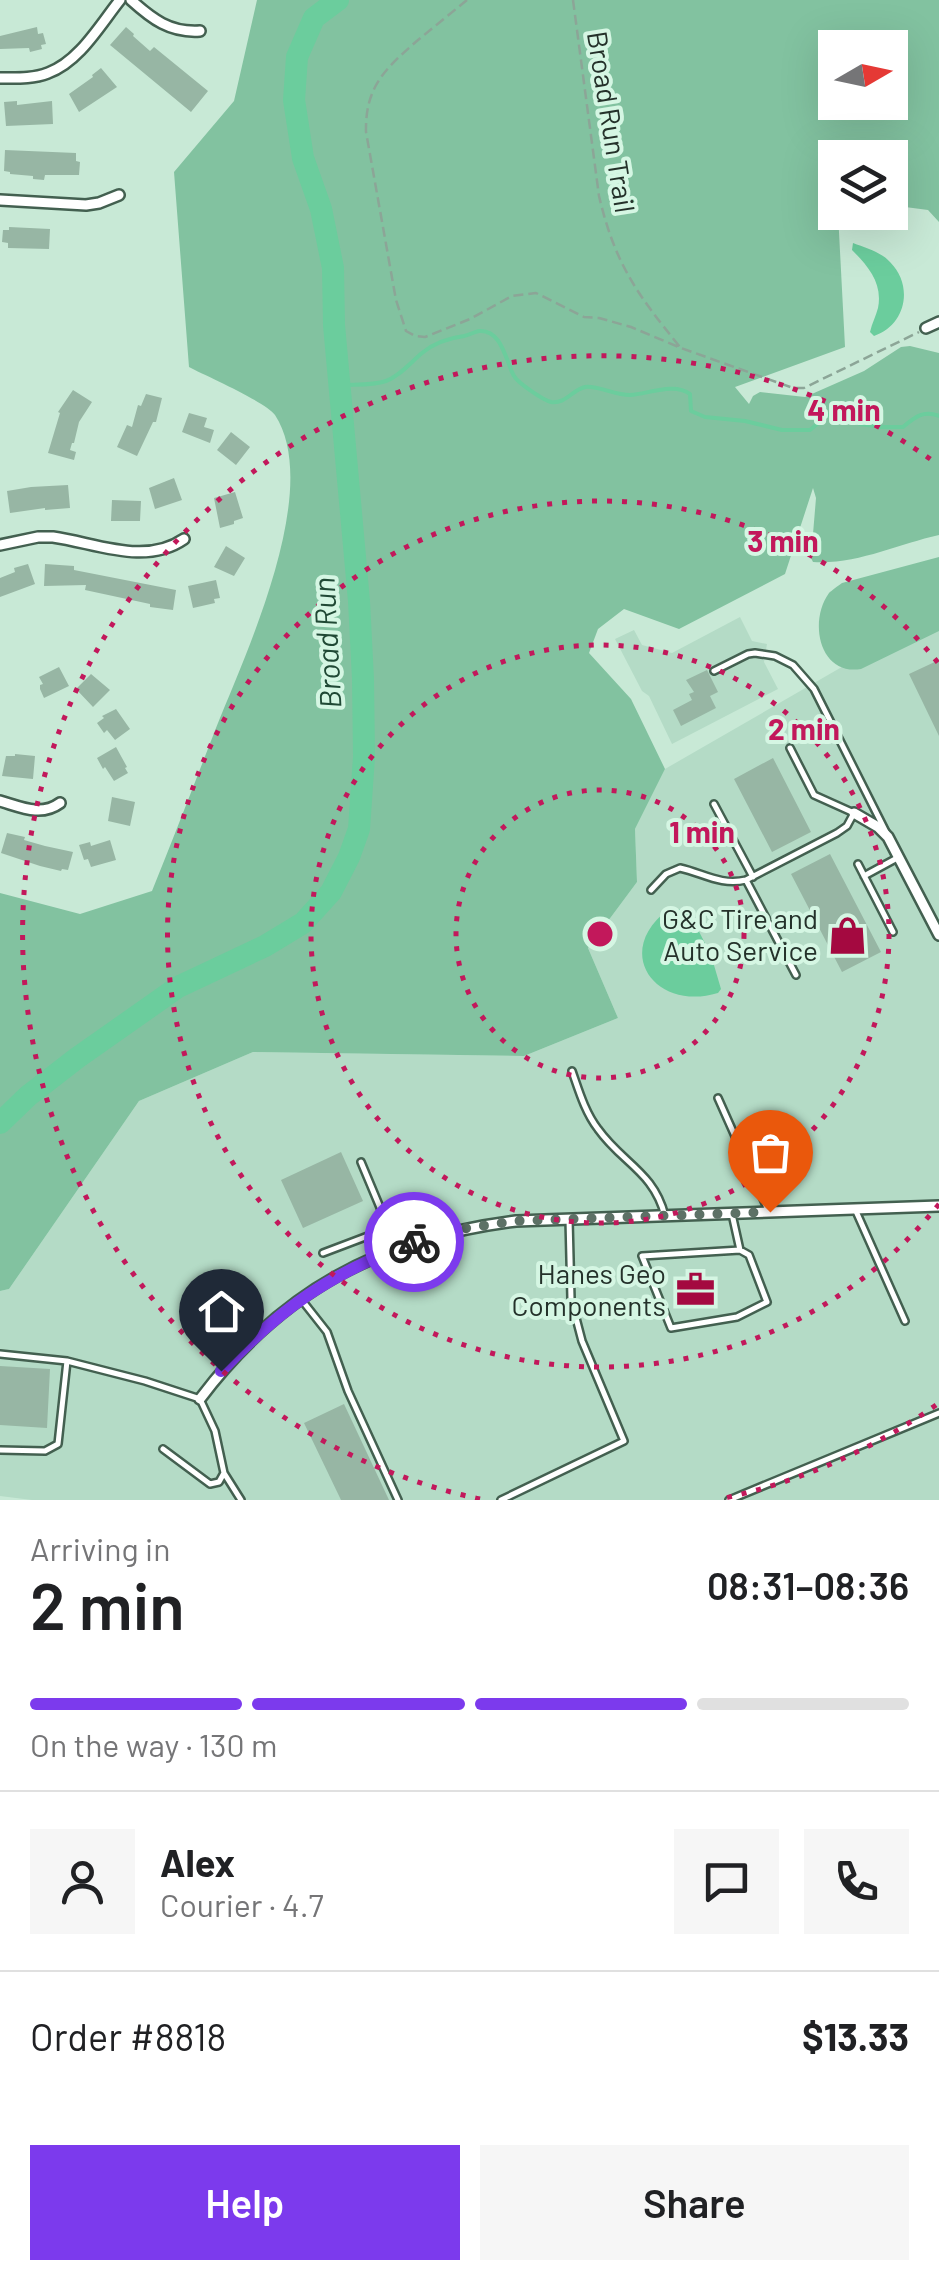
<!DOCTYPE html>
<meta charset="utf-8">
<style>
body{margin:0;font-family:Barlow,sans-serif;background:#f6f6f6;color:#202124;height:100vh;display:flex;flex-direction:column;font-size:38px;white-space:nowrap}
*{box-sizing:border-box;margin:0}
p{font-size:32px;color:#757577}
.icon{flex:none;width:55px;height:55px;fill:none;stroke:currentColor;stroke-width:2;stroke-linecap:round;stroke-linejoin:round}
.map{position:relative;height:1500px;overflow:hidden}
.side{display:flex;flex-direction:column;background:#fff;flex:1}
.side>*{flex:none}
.needle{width:65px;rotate:81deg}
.tools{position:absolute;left:818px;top:30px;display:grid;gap:20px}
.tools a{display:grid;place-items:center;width:90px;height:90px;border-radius:0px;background:#fff;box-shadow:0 10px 40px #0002;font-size:50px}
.pin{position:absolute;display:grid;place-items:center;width:85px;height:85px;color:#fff;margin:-102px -42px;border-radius:50% 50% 50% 0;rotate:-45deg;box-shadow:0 0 10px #0007}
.pin .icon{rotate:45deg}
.courier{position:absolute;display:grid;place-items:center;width:100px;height:100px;margin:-50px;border:8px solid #7c3aed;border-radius:50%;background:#fff;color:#222;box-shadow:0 2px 12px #0007}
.summary em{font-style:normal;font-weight:600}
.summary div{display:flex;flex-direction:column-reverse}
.summary{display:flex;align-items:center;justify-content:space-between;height:170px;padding:0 30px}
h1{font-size:65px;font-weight:600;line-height:75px}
.bar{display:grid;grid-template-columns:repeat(4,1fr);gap:15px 10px;align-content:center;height:120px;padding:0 30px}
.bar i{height:12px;border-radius:8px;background:#e0e0e0}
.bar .current{background:#7c3aed}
.bar p{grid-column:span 4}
.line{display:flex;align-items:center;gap:25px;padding:0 30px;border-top:2px solid #e0e0e0}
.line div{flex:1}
.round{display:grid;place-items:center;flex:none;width:105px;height:105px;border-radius:0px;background:#f6f6f6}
.cta{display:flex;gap:20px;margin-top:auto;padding:20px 30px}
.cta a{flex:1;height:115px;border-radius:0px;background:#7c3aed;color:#fff;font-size:40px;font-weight:600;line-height:115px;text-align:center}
.cta a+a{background:#f6f6f6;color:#202124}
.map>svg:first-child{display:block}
.built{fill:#b4dbc6}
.green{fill:#82c2a0;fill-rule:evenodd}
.water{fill:#6bcd9d}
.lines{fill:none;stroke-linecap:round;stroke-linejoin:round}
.stream{stroke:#6bcd9d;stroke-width:4}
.river{stroke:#6bcd9d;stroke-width:22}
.building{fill:#97b6a4}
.lane-casing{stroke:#436050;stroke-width:10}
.street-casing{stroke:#436050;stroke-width:14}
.path{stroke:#8ca597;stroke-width:2.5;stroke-dasharray:10 5;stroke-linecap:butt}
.lane{stroke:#fff;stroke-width:5}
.street{stroke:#fff;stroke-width:9}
.done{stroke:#5d7166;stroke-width:10;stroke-dasharray:0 18}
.route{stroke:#7c3aed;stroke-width:12}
.ring{fill:none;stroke:#c2185b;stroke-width:5;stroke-dasharray:5 10}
.labels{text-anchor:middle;stroke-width:8;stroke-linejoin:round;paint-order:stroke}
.street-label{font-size:28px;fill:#24312a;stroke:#d5f6e3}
.poi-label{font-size:28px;fill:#24312a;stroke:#d5f6e3;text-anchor:end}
.water-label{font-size:30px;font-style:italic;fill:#204935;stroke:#d5f6e3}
.centre{fill:#c2185b;stroke:#d5f6e3;stroke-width:5}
.ring-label{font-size:30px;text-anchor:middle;font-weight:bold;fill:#c2185b;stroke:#d5f6e3;stroke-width:8;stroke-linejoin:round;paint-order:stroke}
</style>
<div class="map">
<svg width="939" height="1500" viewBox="0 0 939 1500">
<rect width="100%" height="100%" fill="#c8e9d6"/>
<path class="built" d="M939,611V1500H32L0,1496V1291L9,1289L139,1101L253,1052L524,1056L618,1018L588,948L637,882L635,829L665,769Z
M740,617L752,641L767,644L764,662L778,689L672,744L649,696L642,691L615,639L634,630L642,645L672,653Z"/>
<path class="green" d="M257,0H939V222L928,210L890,205V158H835V212L838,213L845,347L735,387L749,404L753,396L760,392L805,397L864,371L901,347L910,346L939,353V535C898,544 856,565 813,562L811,558L816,498L813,488L785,574L679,629L624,609L598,629L589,653L631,699L665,769L635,829L637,882L588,948L618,1018L524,1056L253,1052L139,1101L9,1289L0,1291V893L80,914L152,891C174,837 195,782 216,728C246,653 323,489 275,415C266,402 206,376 189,367L174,172L234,101ZM835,48H890V102H835Z
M939,557V631L861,669C820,676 808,622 829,593C831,591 839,585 842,583Z"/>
<path class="water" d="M853,243C866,248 881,252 890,262C914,286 906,325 874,336L870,332C872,323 876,316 878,308C883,283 868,266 852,250Z
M669,909L688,910L711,955L721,989L718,993C656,1012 611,952 669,909Z"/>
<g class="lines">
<path class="stream" d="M340,385C355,384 372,386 386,381C400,376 411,362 422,353C434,343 449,338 464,336C469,335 474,332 479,331C502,329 506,362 514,376C518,383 543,400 551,402C566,404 572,390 585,387C596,385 615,395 630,395C648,394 674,382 690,394L691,411L705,417L745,421L782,430H810L828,415L834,414L860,424L881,427H903C915,417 923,410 939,416"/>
<path class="river" d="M0,1123L28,1096L77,1058L178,987L265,946L303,923L331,892L349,857L359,829L364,757L363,679L359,601L334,325L333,268L321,209L303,158L294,100L297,57L314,18L338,0"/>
</g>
<path class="building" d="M37,27L38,34L43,33L46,44L41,45L42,49L30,52L29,48L0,49V36Z
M126,27L134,34L133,36L150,51L154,47L208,91L191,112L110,45Z
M101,68L117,87L79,112L69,94L93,77L92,75Z
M17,101V105L52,101L53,124L6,126L4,102Z
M5,150L76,153V161L80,162L79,175H45L44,180L33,179V176L10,174V172L4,171Z
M9,227L50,229L49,249L8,248V243L2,242L3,230H9Z
M73,390L92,402L79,422L74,443H72L70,450L76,452L74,460L48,453L60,413L58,412Z
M146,394L162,398L156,422H153L137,456L117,447L127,425L132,427L138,405L141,406Z
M189,413L207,418L204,427L214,430L210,443L182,432Z
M231,432L250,447L236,465L217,450Z
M174,478L182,500L155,509L149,488Z
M68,485L70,508L45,510V508L10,513L7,491L31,487Z
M235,492L243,518L234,521V524L220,528L214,498Z
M112,500L141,501L140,521H111Z
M226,546L245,558L234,576L214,567Z
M28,564L35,584L0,597V578L15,572L14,568Z
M45,564L74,566V570L176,590L173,610L150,607V604L85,590L86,585L44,586Z
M216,580L220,598L214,599L215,603L193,608L188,586Z
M939,660V736L909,674Z
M59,667L69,686L44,698L40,689V685L43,684L39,677Z
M707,670L718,692L710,696L716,708L681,726L673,710L692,700L689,694L694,692L686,680Z
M91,674L110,690L93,707L76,689Z
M116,709L130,729L115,740L107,730L104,733L97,723L104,718L102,716Z
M116,747L127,767L125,768L128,773L114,781L105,767L103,769L97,758Z
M15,754L35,756L33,779L2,776L6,756H15Z
M773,758L811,832L772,852L734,779Z
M112,797L135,802L130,826L108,821Z
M7,833L25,837L24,840L45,846L73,852L68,870L62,869L61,871L40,866L1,853Z
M110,840L116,860L91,867L88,859L84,860L79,845L90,842L91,846Z
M830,854L881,952L842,972L791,874Z
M341,1152L363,1201L303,1228L281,1180Z
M0,1366L50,1369L47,1428L0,1425Z
M344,1404L389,1500H341L304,1423Z"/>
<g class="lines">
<defs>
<path id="lane" d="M714,671L748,654L755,653L775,656L793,665L814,689L886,832
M790,748L814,795L854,813L847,826L837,833L746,880L796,975
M714,804L753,877
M858,864L893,932
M864,876L899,857
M651,890L666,874L680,868C703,873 721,886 746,880
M572,1071C579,1091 585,1112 598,1129C622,1163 654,1172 665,1216
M718,1098L768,1210
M361,1162L397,1248
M855,1209L905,1321
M732,1214L740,1250L749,1255L767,1302L737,1317L671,1328L642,1256L740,1250
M323,1253L389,1228
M301,1299L327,1332L348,1391L398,1500
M0,1354L67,1361
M0,1450L45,1451L58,1444L67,1361L145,1381L200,1399L215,1431L224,1473L219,1482L210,1484L163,1449
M224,1473L241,1500
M501,1500L624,1441L582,1341L571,1299L569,1219
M729,1500L939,1413"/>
<path id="street" d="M131,0C152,19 170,33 200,31
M0,78C16,78 33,79 48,73C79,62 100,25 120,0
M0,200L86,205L99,203L119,195
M926,328L939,322
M0,545L38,537H53C96,543 145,566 184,539
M0,801C21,807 41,817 60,803
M854,813L878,827L888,837L939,935
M200,1399C282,1290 381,1238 516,1221L939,1206"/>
</defs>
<use href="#lane" class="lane-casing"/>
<use href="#street" class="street-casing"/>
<path class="path" d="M467,0C451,13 434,27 418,40C386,68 365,86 366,132L396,300L406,331L415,336L425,337L470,319L512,296L536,293L584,317L599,318L631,327L681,348L793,388H804L919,332
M573,0L599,196C615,264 637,294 680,347"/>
<use href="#lane" class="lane"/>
<use href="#street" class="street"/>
</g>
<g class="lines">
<path class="done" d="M414,1242L454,1230L516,1221L770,1212"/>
<path class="route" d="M221,1371C282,1307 331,1273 414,1242"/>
</g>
<g class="ring">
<circle cx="600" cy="934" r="144"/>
<circle cx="600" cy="934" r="289"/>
<path d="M939 1204A433 433 0 1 1 939 664"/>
<path d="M936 1405A578 578 0 0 1 720 1499M480 1499A578 578 0 1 1 936 463"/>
</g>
<defs>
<symbol id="shop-bare" viewBox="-9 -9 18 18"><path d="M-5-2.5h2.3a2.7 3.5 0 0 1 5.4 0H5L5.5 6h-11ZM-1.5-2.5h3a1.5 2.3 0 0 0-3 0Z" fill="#a40940" stroke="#d5f6e3" stroke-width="2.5" paint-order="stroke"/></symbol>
<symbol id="office-bare" viewBox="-9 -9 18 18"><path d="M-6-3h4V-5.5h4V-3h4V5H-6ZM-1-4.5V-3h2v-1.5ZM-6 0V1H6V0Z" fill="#a40940" stroke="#d5f6e3" stroke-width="2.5" paint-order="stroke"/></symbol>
</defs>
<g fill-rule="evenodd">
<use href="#shop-bare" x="820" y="908" width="55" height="55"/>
<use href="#office-bare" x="668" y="1262" width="55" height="55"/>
</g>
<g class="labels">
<g class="street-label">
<text transform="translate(611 122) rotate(81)" y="10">Broad Run Trail</text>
</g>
<g class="poi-label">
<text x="818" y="929">G&amp;C Tire and<tspan x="818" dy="32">Auto Service</tspan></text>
<text x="666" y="1284">Hanes Geo<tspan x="666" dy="32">Components</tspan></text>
</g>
<g class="water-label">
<text transform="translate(328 643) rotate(-93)" y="10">Broad Run</text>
</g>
</g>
<circle cx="600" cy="934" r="15" class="centre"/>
<g class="ring-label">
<text x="844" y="421">4 min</text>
<text x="783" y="552">3 min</text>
<text x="804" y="740">2 min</text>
<text x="702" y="843">1 min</text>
</g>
</svg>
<div class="tools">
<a><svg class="needle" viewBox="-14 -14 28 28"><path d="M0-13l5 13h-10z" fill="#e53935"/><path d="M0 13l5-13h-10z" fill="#757577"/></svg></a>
<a><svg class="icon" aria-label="layers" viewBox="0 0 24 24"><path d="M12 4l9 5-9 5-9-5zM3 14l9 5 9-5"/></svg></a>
</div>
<div class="pin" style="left:770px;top:1212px;background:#ea580c"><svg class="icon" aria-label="bag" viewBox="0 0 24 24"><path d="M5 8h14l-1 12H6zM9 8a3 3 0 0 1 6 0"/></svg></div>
<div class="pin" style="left:221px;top:1371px;background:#1f2937"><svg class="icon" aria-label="home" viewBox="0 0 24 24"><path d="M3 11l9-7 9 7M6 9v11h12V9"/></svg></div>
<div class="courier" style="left:414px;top:1242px"><svg class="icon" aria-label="bike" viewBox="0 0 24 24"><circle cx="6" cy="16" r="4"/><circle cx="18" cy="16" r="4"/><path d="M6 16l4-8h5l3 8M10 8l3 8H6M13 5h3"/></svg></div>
</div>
<section class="side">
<div class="summary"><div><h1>2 min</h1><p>Arriving in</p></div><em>08:31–08:36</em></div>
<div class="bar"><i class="current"></i><i class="current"></i><i class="current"></i><i></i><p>On the way · 130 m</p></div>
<div class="line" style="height:180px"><a class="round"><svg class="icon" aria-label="person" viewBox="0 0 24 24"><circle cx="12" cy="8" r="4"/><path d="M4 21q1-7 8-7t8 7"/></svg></a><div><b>Alex</b><p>Courier · 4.7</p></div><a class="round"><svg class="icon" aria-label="chat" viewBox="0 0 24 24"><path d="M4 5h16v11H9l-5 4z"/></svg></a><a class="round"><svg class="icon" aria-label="phone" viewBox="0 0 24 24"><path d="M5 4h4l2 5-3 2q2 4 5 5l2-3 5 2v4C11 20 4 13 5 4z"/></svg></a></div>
<div class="line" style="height:130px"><div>Order #8818</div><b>$13.33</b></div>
<div class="cta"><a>Help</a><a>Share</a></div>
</section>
